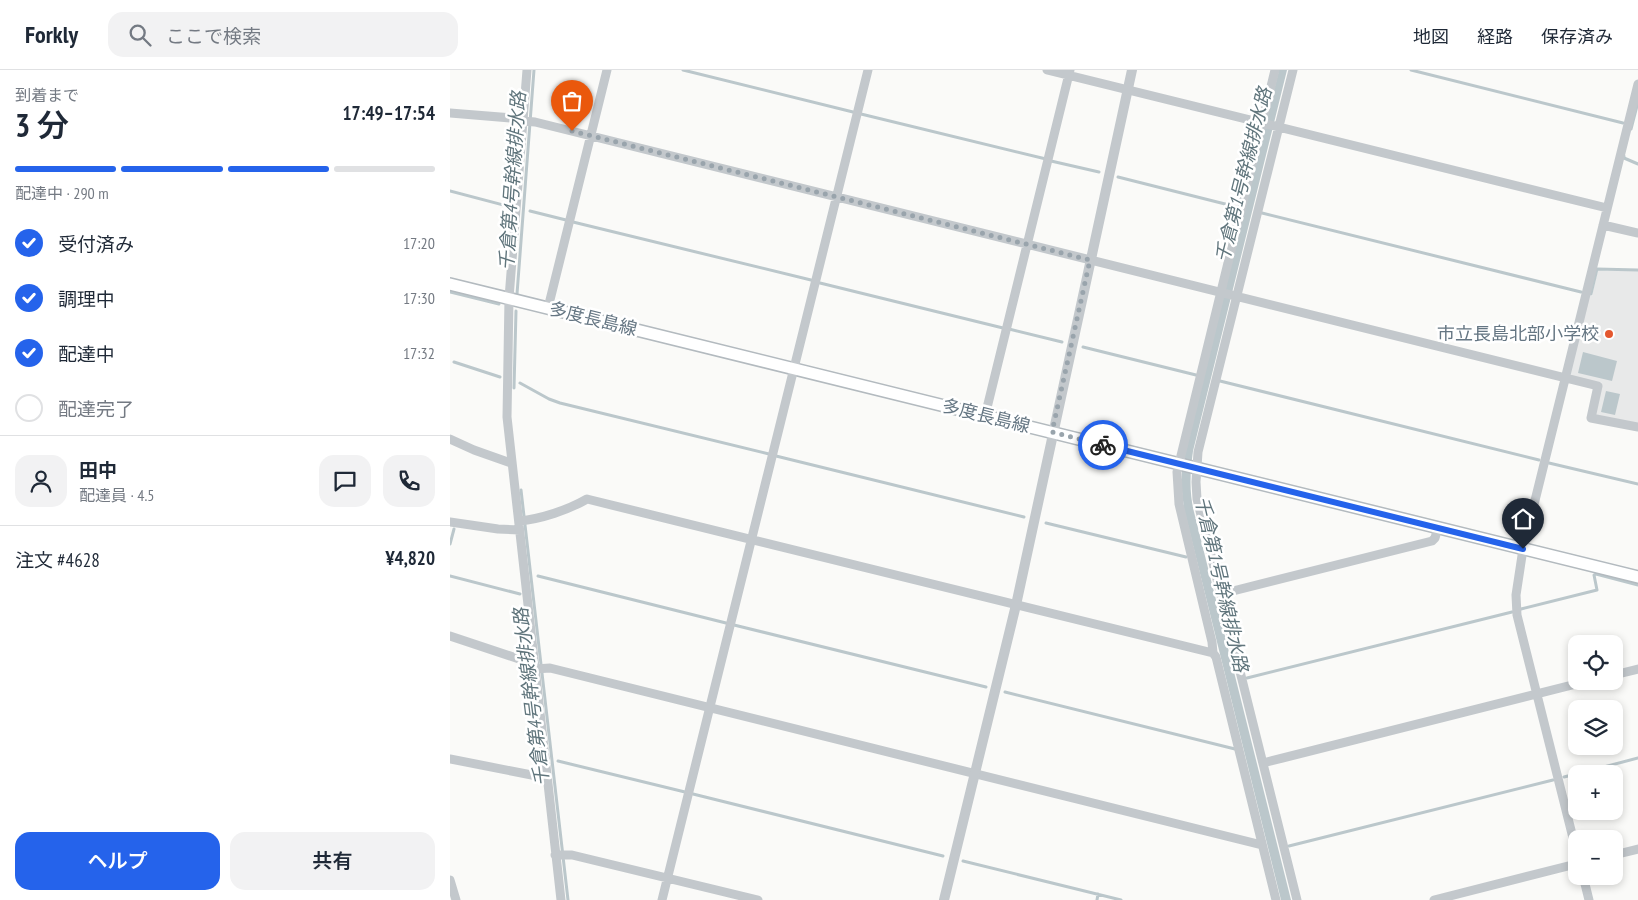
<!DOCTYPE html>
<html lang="ja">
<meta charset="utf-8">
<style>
body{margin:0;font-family:"PT Sans Narrow","Noto Sans JP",sans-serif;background:#f2f2f3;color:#1f2937;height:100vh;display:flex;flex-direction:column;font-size:19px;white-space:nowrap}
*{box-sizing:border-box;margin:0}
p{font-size:16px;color:#747a83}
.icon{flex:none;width:28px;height:28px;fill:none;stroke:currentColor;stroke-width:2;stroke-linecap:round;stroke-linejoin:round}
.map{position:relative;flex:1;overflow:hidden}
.sheet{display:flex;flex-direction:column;background:#fff;width:450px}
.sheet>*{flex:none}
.buttons{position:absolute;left:1118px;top:565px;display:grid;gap:10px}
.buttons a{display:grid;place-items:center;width:55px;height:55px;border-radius:10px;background:#fff;box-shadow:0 2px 8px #0003;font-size:25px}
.pin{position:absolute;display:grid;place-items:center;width:42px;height:42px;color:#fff;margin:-51px -21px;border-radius:50% 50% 50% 0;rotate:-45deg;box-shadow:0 0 5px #0007}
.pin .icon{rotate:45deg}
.courier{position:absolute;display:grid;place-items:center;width:50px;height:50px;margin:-25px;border:4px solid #2563eb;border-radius:50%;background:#fff;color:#222;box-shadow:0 1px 6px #0007}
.summary em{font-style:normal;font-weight:600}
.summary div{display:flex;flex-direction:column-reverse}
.summary{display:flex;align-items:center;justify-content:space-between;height:85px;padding:0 15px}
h1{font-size:32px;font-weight:600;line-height:38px}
.bar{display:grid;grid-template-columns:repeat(4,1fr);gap:8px 5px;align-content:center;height:60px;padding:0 15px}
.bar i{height:6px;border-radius:4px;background:#e0e1e3}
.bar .on{background:#2563eb}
.bar p{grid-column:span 4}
.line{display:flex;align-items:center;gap:12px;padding:0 15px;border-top:1px solid #e0e1e3}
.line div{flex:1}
.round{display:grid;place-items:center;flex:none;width:52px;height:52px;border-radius:15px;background:#f2f2f3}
ol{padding:0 15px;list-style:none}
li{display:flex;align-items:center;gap:15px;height:55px}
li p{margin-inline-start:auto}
li .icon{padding:5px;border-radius:50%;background:#2563eb;color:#fff;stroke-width:4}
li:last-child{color:#747a83}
li i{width:28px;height:28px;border:2px solid #e0e1e3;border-radius:50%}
.cta{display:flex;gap:10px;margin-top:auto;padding:10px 15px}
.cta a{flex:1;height:58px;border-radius:15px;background:#2563eb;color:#fff;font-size:20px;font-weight:600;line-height:58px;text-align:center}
.cta a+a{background:#f2f2f3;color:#1f2937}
header{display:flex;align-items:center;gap:30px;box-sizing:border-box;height:70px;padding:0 25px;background:#fff;border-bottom:1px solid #e0e1e3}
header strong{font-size:24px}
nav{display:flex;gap:28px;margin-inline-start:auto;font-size:18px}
.search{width:350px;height:45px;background:#f2f2f3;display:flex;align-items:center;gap:12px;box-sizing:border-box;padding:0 18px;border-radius:15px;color:#747a83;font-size:19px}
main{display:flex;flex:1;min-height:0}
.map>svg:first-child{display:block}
.built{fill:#e8e9e9}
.water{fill:#bbc7cb}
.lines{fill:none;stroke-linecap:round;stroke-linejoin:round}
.stream{stroke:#bbc7cb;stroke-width:3}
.secondary-casing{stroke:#b3babf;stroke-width:14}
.minor{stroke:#c3c8cc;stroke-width:9}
.tertiary{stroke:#c3c8cc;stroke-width:10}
.secondary{stroke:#fff;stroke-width:11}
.done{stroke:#99a4ac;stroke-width:5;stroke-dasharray:0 9}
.route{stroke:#2563eb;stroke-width:6}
.poi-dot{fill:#e4572e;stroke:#fff;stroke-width:2}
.labels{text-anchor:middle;stroke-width:5;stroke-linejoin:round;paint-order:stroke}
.street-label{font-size:18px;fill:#657683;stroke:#fff}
.poi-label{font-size:18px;fill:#657683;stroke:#fff;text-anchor:end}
.water-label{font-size:19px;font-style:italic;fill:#60757c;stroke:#fff}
</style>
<header>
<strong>Forkly</strong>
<div class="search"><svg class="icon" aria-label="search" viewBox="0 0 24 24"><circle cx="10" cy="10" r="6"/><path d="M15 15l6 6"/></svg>ここで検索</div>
<nav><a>地図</a><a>経路</a><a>保存済み</a></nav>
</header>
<main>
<section class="sheet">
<div class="summary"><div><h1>3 分</h1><p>到着まで</p></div><em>17:49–17:54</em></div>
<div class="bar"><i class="on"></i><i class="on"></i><i class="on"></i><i></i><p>配達中 · 290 m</p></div>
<ol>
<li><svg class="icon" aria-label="check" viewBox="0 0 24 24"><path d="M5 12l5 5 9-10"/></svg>受付済み<p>17:20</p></li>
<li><svg class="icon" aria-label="check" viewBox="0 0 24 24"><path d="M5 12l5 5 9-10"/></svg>調理中<p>17:30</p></li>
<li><svg class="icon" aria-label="check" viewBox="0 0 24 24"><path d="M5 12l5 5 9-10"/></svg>配達中<p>17:32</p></li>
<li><i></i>配達完了</li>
</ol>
<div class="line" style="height:90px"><a class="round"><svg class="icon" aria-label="person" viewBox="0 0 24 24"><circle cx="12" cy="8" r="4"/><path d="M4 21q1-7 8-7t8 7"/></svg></a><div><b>田中</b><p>配達員 · 4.5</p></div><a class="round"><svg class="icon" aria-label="chat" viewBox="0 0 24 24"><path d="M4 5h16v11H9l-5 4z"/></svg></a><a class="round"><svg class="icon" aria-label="phone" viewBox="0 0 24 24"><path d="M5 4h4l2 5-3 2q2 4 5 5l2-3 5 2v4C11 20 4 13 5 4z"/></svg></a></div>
<div class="line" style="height:65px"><div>注文 #4628</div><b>¥4,820</b></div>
<div class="cta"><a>ヘルプ</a><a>共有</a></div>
</section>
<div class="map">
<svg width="1188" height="830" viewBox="0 0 1188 830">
<rect width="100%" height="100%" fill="#fafaf8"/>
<path class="built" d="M1148,200L1188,201V354L1147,346L1144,342L1152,313L1122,306L1120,302L1138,225L1142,226Z"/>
<path class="water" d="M829,0H837L743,381C740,402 739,422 744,442L841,830H831L734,439L732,422V394Z
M1133,282L1167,291L1162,311L1128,303Z
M1156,321L1170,324L1165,345L1151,342Z"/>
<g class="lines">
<path class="stream" d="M233,0L403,42
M961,0L1173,53
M411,44L596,89
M1181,59L1188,32
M1174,86V88L1188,94
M601,91L649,102
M668,107L787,137
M0,121L61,137
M80,141L116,150
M812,143L1131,222
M123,152L361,210
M370,213L553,258
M0,222L49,234
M67,224L84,0
M1141,224L1147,199L1188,200
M559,259L612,272
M633,277L746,305
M4,292L50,307
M770,311L1089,390
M70,313L99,329L110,333L319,384
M64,318L66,241
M326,386L574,447
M1099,393L1188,414
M71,420L118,830
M596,453L736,487
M0,474L4,459
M0,506L70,524
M88,506L276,553
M1071,539L1147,520L1144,505L1146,504L1188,515
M284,555L536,617
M797,608L1062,542
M555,622L785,679
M108,691L235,722
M1127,704L1188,688
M1114,707L1126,704
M243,724L493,786
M839,776L1103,710
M513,791L671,830
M647,830L648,824"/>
<defs>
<path id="secondary" d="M0,214L1188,507"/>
</defs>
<use href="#secondary" class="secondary-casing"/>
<path class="minor" d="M77,0L59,228L57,347L111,830
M597,0L1157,138
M825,0L727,402L729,434L762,572L763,583L766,587L826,830
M843,0L748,382L746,412L747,429L847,830
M0,43L74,49
M74,51L85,52L1148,316L1141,348L1188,357
M1153,155L1188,163
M98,238L157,0
M535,346L620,0
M0,369L24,380L61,393
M69,451C91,449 118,440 137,429L763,583
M0,452L48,459L70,460
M771,524L982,471L985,468L988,457
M0,566L84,594
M85,599L100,598L812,775
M1164,605L1188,599
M0,689L97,708
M813,693L1138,611
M1126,780L1067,545L1066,525L1073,479L1188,14
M105,785H122L308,830
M1164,785L1188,779
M1133,806L1139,830
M0,810L6,830
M212,830L418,0
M984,830L1126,794"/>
<path class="tertiary" d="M494,830L566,535L682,0"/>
<use href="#secondary" class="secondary"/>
</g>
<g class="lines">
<path class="done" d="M122,61L640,190L602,362L653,375"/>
<path class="route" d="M653,375L1073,479"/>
</g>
<circle class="poi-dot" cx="1159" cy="264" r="5"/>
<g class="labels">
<g class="street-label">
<text transform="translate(143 249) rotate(14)" y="6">多度長島線</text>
<text transform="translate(536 346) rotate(14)" y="6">多度長島線</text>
</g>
<g class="poi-label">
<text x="1149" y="270">市立長島北部小学校</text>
</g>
<g class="water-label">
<text transform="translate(793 105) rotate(-76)" y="7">千倉第1号幹線排水路</text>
<text transform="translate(62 111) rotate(-86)" y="7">千倉第4号幹線排水路</text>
<text transform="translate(772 514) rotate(77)" y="7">千倉第1号幹線排水路</text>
<text transform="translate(81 627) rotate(-97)" y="7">千倉第4号幹線排水路</text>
</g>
</g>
</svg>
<div class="buttons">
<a><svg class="icon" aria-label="locate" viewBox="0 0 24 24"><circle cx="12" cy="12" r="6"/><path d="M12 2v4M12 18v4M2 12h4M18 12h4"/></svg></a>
<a><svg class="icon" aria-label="layers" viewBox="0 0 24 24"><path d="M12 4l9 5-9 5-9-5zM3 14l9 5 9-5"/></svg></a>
<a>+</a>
<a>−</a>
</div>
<div class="pin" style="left:122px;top:61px;background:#ea580c"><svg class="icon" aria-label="bag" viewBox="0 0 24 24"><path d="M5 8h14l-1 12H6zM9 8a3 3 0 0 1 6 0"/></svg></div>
<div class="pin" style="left:1073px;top:479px;background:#1f2937"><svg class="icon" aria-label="home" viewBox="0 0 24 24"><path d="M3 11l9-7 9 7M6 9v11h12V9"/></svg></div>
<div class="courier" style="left:653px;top:375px"><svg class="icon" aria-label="bike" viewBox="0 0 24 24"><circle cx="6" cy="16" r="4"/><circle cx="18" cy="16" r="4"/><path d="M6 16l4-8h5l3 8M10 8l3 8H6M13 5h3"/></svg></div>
</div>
</main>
